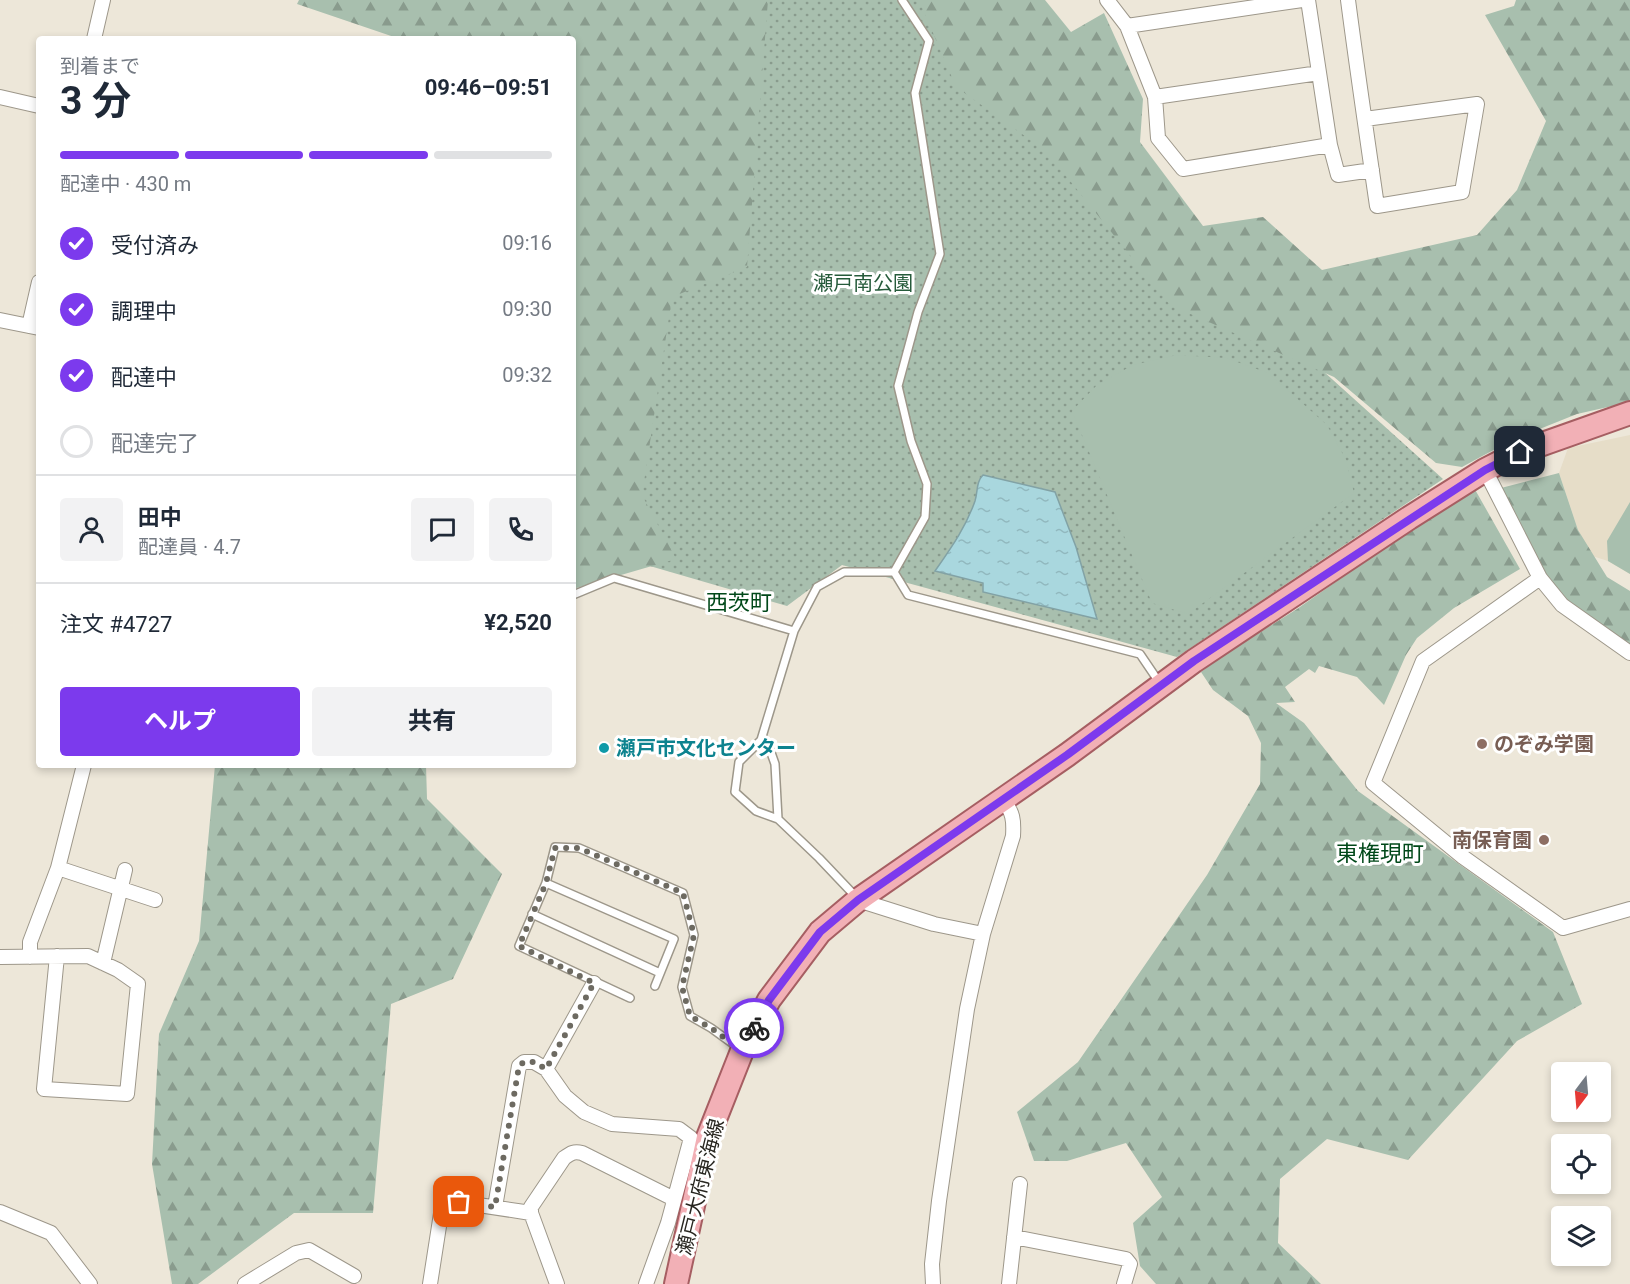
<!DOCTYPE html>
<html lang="ja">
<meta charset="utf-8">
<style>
body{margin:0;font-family:Roboto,"Noto Sans JP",sans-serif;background:#f2f2f3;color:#1f2937;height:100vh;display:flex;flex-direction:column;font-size:22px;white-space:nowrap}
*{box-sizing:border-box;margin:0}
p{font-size:20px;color:#747a83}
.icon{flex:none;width:33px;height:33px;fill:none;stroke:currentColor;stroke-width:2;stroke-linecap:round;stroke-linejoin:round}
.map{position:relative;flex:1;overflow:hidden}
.panel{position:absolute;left:36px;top:36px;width:540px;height:732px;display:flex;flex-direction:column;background:#fff;border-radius:6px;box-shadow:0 3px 9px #0003}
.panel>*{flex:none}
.needle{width:39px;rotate:196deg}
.tools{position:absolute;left:1551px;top:1062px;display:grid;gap:12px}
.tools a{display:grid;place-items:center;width:60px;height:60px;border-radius:6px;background:#fff;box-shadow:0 3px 9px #0003;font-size:30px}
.pin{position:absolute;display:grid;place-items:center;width:51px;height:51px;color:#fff;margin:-26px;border-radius:12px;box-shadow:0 3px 9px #0006}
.courier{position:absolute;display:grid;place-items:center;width:60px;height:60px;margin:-30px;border:4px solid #7c3aed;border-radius:50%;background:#fff;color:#222;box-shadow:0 2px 8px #0007}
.overview em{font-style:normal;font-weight:700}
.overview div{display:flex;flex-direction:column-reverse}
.overview{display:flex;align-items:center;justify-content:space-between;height:102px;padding:0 24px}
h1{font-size:39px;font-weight:700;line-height:45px}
.bar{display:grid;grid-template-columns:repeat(4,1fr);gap:9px 6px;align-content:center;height:72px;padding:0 24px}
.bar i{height:8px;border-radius:4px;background:#e0e1e3}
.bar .on{background:#7c3aed}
.bar p{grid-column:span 4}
.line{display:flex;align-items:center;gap:15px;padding:0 24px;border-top:2px solid #e0e1e3}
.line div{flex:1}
.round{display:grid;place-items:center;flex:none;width:63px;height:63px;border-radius:6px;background:#f2f2f3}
ol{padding:0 24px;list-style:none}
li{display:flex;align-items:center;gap:18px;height:66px}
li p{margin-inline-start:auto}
li .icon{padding:6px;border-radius:50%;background:#7c3aed;color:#fff;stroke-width:4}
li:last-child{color:#747a83}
li i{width:33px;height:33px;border:3px solid #e0e1e3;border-radius:50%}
.primary-button{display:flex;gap:12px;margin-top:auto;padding:12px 24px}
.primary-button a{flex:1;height:69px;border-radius:6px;background:#7c3aed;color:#fff;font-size:24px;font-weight:700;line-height:69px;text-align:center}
.primary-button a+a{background:#f2f2f3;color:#1f2937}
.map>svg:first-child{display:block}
.built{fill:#e6ddc8}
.green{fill:url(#green-dots)}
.forest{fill:url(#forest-firs)}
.pitch{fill:#a8bfae}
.water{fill:url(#water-ripples);stroke:#82a2a5;stroke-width:1.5}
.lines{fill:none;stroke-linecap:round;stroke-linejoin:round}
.lane-casing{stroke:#9d978a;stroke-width:10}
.street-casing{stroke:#9d978a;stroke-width:16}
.primary-casing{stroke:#a65e62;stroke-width:26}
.lane{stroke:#fff;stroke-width:7}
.street{stroke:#fff;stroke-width:14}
.primary{stroke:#f2b0b6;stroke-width:22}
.done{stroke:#6d6a61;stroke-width:6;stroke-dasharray:0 10.8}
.route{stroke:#7c3aed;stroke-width:8}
.education-dot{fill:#8d6e63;stroke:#fff;stroke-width:2}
.culture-dot{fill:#0f9aa8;stroke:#fff;stroke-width:2}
.labels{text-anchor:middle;stroke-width:6;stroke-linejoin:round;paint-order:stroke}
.park-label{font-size:20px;fill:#265b3b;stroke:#fff}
.education-label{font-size:20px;font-weight:bold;fill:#785e54;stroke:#fff;text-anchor:start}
.culture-label{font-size:20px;font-weight:bold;fill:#0d838f;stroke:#fff;text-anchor:start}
.street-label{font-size:20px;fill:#282620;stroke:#fff}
.quarter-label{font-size:22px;fill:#004819;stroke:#fff}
</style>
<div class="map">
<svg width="1630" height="1284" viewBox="0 0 1630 1284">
<defs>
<pattern id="green-dots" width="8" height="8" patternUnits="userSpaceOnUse" patternTransform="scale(1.5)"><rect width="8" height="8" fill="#a8bfae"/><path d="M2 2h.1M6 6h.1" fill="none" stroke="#899b8d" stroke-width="1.8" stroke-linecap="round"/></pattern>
<pattern id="forest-firs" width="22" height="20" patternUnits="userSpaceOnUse" patternTransform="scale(1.5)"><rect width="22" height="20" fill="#a8bfae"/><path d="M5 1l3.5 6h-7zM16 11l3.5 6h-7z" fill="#899b8d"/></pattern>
<pattern id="water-ripples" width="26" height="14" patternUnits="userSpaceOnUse" patternTransform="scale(1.5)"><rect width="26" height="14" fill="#a9d7de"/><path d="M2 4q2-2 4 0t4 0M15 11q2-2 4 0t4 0" fill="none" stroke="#91b8be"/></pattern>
</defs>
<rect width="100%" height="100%" fill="#ede7d9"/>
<path class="built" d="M1630,435V574L1608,561L1586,554L1559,473L1568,448Z"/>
<path class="green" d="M445,0H1017L1174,237L1443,479L1177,657L842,565L787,606L612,555L573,39H442Z"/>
<path class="forest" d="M299,0H768L747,267L672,297L642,495L676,559L573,589V39H400L297,4Z
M919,0H1045L1071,32L1104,13L1143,99L1140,142L1203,226L1263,217L1322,270L1477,235L1517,190L1546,121L1485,15L1514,6L1516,0H1630V402L1577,414L1512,440L1462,467L1436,463L1334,377L1170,305L1046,151L956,87Z
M1559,473L1578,530L1607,577L1630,591V648L1550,589L1501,488Z
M1473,486L1520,569L1454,608L1417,638L1406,655L1384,705L1357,677L1319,666L1315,673L1309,669L1285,687L1295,702L1276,703L1304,723L1358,791L1553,932L1582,1004L1517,1041L1408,1160L1327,1139L1280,1179L1278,1243L1321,1284H1156L1140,1266L1133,1223L1162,1197L1126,1143L1067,1161H1034L1017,1112L1078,1062L1207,875L1260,784L1261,743L1248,716L1213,690L1201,672L1216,660L1297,609Z
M215,765H426L427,799L502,874L453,979L391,1004L373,1213H294L198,1284H172L152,1164L159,1034L199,941Z"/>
<path class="pitch" d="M1177,355L1226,358L1268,373L1327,425L1346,460L1354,493L1188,614L1152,603L1072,411L1097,385L1133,365Z
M1630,502V574L1608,561L1607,541Z"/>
<path class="water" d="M983,475L1055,492L1076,547L1097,619L983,592V583L935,571C951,548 966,527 975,501C978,491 976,482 983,475Z"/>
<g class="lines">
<defs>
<path id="lane" d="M894,572L925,517L927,484L911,441L898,386L918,312L940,254L915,93L929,41L902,0
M894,572L908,595L1140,654L1159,682
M573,595L614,578L794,631L761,740L739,762L735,792L756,811L778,819L819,858L857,898
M794,631L817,587L844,572H894
M761,740L769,747L775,764L778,819
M546,883L674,939L655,986
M532,914L660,973
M630,998L519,946L546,883L555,847L579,848L683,893L694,935L682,987L690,1016L711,1028L740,1049"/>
<path id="street" d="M1107,0L1127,26L1155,97L1158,138L1183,169L1330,145
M1308,0L1330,145L1338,175L1372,170
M1348,0C1357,69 1367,137 1377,206L1462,192L1477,104L1365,119
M1127,26L1302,0
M94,39L103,0
M0,97L39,106
M1155,97L1319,73
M0,320L39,328
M29,326L39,282
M1485,470L1540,578L1562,605L1630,653
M1540,578L1423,661L1373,783L1463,857L1563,928L1630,909
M58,868L155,900
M858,900L934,924L983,934
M0,957L88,956L118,970L138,984L127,1094L44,1089L57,956
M30,957V942L58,868L84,765
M103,963L125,870
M546,1069L594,983
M495,1207L519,1066L524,1062H534L546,1069L565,1096L584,1112L612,1124L679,1129L691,1138L668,1223L646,1284
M0,1212L51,1233L90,1284
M1014,1237L1126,1259L1130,1264L1124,1284
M245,1284L296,1253L309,1250L354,1276
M430,1284L442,1207L459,1202L531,1213
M557,1284L531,1213V1207L564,1158C571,1153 574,1151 582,1153L674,1199
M933,1284L932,1264L939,1201L967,1009L983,934L1013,836C1014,820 1013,812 1003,800
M1009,1284L1020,1184"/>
<path id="primary" d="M676,1284L708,1137L742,1051L769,1000L820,932L858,900L1067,755L1194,661L1409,518L1485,470L1520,452L1630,413"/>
</defs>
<use href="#lane" class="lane-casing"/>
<use href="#street" class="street-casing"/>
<use href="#primary" class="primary-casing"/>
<use href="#lane" class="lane"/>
<use href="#street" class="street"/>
<use href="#primary" class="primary"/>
</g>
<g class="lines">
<path class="done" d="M459,1202L495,1207L519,1066L524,1062H534L546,1069L594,983L519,946L546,883L555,848H579L683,893L694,935L682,987L690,1016L711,1028L742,1051L754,1028"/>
<path class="route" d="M754,1028L769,1000L820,932L858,900L1067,755L1194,661L1485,470L1520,452"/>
</g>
<g class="education-dot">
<circle cx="1482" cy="744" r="6"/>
<circle cx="1544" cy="840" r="6"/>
</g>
<circle class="culture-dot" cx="604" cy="748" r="6"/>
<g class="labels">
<g class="park-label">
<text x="863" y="290">瀬戸南公園</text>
</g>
<g class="education-label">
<text x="1494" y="751">のぞみ学園</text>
<text x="1532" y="847" text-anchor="end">南保育園</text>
</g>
<g class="culture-label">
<text x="616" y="755">瀬戸市文化センター</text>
</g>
<g class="street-label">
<text transform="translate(700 1187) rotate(-76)" y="7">瀬戸大府東海線</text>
</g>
<g class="quarter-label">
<text x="739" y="610">西茨町</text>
<text x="1380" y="861">東権現町</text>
</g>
</g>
</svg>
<div class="tools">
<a><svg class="needle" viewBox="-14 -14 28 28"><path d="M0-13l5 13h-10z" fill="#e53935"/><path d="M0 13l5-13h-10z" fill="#747a83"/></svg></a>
<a><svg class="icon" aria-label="locate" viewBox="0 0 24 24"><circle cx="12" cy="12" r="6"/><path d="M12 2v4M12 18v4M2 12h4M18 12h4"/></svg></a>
<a><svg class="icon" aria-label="layers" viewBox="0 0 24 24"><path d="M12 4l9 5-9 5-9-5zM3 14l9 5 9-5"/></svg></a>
</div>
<div class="pin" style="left:459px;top:1202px;background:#ea580c"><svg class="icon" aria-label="bag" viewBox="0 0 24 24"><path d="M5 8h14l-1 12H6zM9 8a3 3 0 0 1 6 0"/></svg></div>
<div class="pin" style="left:1520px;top:452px;background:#1f2937"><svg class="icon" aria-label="home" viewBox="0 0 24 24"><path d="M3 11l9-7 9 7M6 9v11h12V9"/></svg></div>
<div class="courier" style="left:754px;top:1028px"><svg class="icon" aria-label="bike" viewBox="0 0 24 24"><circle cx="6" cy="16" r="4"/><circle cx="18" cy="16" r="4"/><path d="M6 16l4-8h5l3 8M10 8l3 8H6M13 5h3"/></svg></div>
<section class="panel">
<div class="overview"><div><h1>3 分</h1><p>到着まで</p></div><em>09:46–09:51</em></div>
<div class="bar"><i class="on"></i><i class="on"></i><i class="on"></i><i></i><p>配達中 · 430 m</p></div>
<ol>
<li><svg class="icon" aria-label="check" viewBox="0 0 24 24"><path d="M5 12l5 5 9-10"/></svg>受付済み<p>09:16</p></li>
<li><svg class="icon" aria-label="check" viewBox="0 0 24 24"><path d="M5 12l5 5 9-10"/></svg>調理中<p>09:30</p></li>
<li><svg class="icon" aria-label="check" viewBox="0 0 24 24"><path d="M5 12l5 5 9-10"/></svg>配達中<p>09:32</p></li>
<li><i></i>配達完了</li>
</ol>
<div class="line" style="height:108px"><a class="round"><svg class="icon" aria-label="person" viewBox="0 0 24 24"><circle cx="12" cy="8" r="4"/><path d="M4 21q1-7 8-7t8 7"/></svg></a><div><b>田中</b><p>配達員 · 4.7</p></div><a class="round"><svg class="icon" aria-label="chat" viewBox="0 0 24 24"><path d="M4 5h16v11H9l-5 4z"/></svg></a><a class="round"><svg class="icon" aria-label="phone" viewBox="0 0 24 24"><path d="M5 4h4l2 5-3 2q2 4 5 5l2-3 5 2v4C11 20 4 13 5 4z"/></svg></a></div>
<div class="line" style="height:78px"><div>注文 #4727</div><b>¥2,520</b></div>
<div class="primary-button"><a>ヘルプ</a><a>共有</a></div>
</section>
</div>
